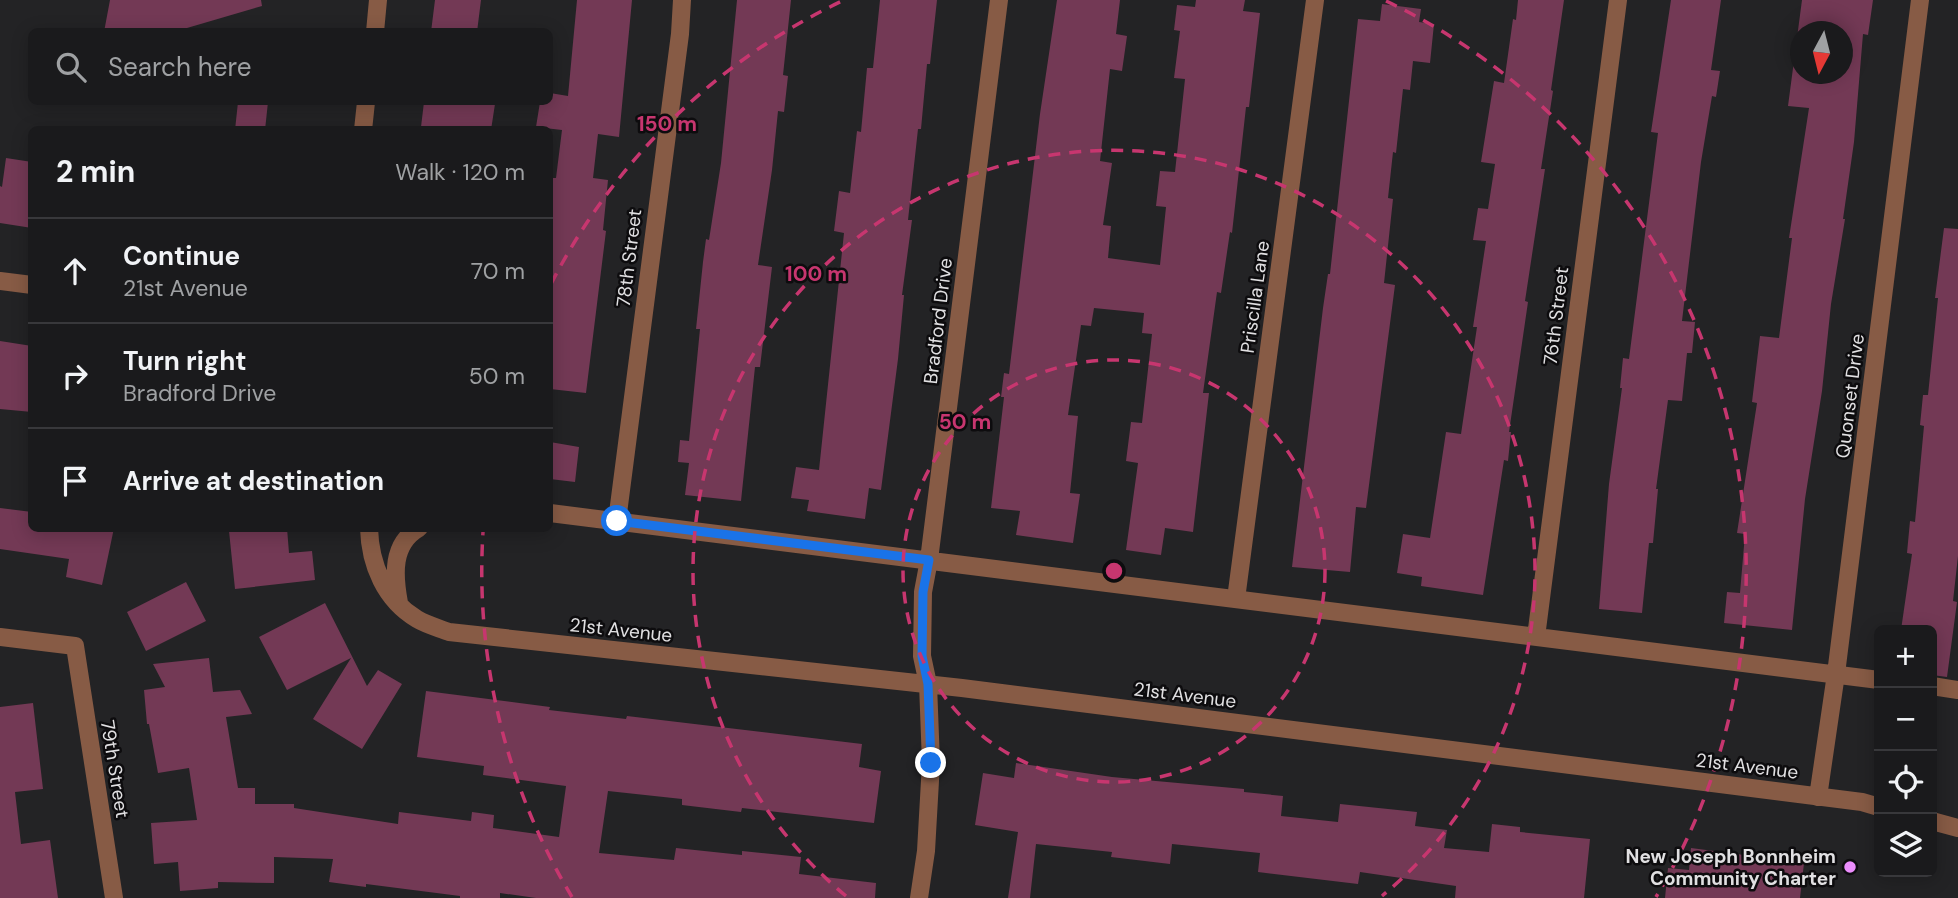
<!DOCTYPE html>
<meta charset="utf-8">
<style>
:root{--surface:#1a1a1c;--page:#272729;--text:#f1f3f6;--muted:#9fa1a3;--line:#38383b}
body{margin:0;font-family:"DM Sans",sans-serif;background:var(--page);color:var(--text)}
.controls{position:absolute;right:21px;bottom:21px;display:grid;overflow:hidden;border-radius:10px;box-shadow:0 4px 18px #0003}
.controls button{width:63px;height:63px;display:grid;place-items:center;padding:0;border:0;border-bottom:2px solid var(--line);background:var(--surface);color:var(--text);font:35px sans-serif}
.compass{position:absolute;left:1790px;top:21px;width:63px;height:63px;border-radius:50%;background:var(--surface);box-shadow:0 4px 18px #0003;rotate:187deg}
.stop{position:absolute;width:21px;height:21px;margin:-16px;border:5px solid #1a73e8;border-radius:50%;background:#fff}
.stop.end{background:#1a73e8;border-color:#fff;box-shadow:0 2px 7px #0008}
.list{margin:0;padding:0;list-style:none}
h2{display:flex;justify-content:space-between;align-items:center;height:91px;margin:0;padding:0 28px;font-size:30px}
h2 small{font-size:23px;font-weight:400;color:var(--muted)}
.list li{display:grid;grid-template-columns:46px 1fr auto;gap:21px;align-items:center;box-sizing:border-box;height:105px;padding:0 28px;border-top:2px solid var(--line)}
.list b{display:block;font-size:26px;white-space:nowrap}
.list p{margin:0;font-size:23px;white-space:nowrap;color:var(--muted)}
.list em{font-size:23px;font-style:normal;color:var(--muted)}
.icon{flex:none;width:38px;height:38px;fill:none;stroke:currentColor;stroke-width:2;stroke-linecap:round;stroke-linejoin:round}
.map{position:relative;flex:none;width:1958px;height:898px;overflow:hidden}
.search{position:absolute;background:var(--surface);box-shadow:0 4px 18px #0003;left:28px;top:28px;width:525px;height:77px;display:flex;align-items:center;gap:18px;box-sizing:border-box;padding:0 24px;border-radius:10px;color:var(--muted);font-size:26px}
.panel{position:absolute;background:var(--surface);box-shadow:0 4px 18px #0003;left:28px;top:126px;width:525px;height:406px;border-radius:10px}
.map>svg:first-child{display:block}
.building{fill:#733955;fill-rule:evenodd}
.lines{fill:none;stroke-linecap:round;stroke-linejoin:round}
.minor{stroke:#875b45;stroke-width:18}
.route{stroke:#1a73e8;stroke-width:9}
.ring{fill:none;stroke:#c7366f;stroke-width:3.5;stroke-dasharray:12 9}
.poi-dot{fill:#eb8dfc;stroke:#0d0c0e;stroke-width:2.5}
.labels{text-anchor:middle;dominant-baseline:central;stroke-width:5;stroke-linejoin:round;paint-order:stroke}
.street-label{font-size:19px;fill:#e1e0e2;stroke:#0d0c0e}
.poi-label{font-size:19px;font-weight:bold;fill:#e1e0e2;stroke:#0d0c0e;text-anchor:end}
.centre{fill:#c7366f;stroke:#0d0c0e;stroke-width:3.5}
.ring-label{font-size:21px;text-anchor:middle;font-weight:bold;fill:#c7366f;stroke:#0d0c0e;stroke-width:5;stroke-linejoin:round;paint-order:stroke}
</style>
<div class="map">
<svg width="1958" height="898" viewBox="0 0 1958 898">
<rect width="100%" height="100%" fill="#232325"/>
<path class="building" d="M110,0H261L262,6L187,28H141V32H104Z
M435,0H481L477,32H431Z
M577,0H632L619,137L598,134L593,178L608,180L603,230L606,231L586,393L550,389V178H556L562,130L536,127L540,102H550V93L568,96Z
M737,0H791L783,75L788,76L784,112L778,111L772,170L758,265L772,267L760,367H755L741,501L685,495L689,463L678,462L680,440L689,441L700,329H696L703,262L706,239L709,240L721,163Z
M880,0H937L930,64H927L921,129H918L908,220H912L902,295H904L898,359L881,490L869,488L865,519L807,511L809,500L791,498L796,467L819,470L844,233L834,231L839,191L850,193L857,131L861,132L867,68H873Z
M1057,0H1120L1116,34L1127,36L1122,71L1110,69L1100,161L1112,163L1103,225L1111,226L1108,258L1160,265L1166,207L1156,206L1160,171L1175,172L1185,79L1174,78L1180,31L1174,30L1177,5L1195,7L1196,0H1245L1243,11L1260,13L1249,107H1246L1232,233L1230,232L1221,293L1217,292L1203,393H1209L1193,532L1165,528L1161,555L1126,550L1138,463L1126,461L1131,422L1142,423L1152,334L1142,333L1144,313L1094,308L1091,326L1081,325L1068,415L1078,416L1070,493L1080,494L1073,543L1016,535L1020,511L991,508L1004,397H1001L1004,373L1009,374L1040,114Z
M1518,0H1564L1551,90L1553,91L1541,169H1545L1525,301L1528,302L1509,432H1511L1508,461L1504,460L1483,595L1421,586L1422,577L1397,573L1403,534L1430,538L1446,432L1461,434L1477,327H1473L1486,241L1473,240L1478,208L1488,209L1495,164L1481,162L1494,81L1504,83L1513,19L1516,20Z
M1671,0H1721L1711,70L1720,71L1716,97L1712,96L1701,162L1682,321L1695,322L1692,353H1687L1682,401L1668,400L1656,489H1658L1653,543H1649L1642,613L1599,609L1609,484L1622,388H1620L1623,358L1629,359L1658,133L1651,132Z
M1802,0H1873L1868,35L1863,34L1854,142L1843,219H1845L1831,304L1822,391L1805,499L1792,630L1724,623L1727,592L1740,593L1745,534L1737,533L1757,403L1752,402L1760,336L1779,338L1792,238H1789L1809,108L1788,106ZM1801,32H1843V74H1801Z
M1382,4L1421,9L1419,22L1434,24L1430,63L1413,61L1410,90L1403,89L1396,153L1393,152L1388,198L1393,199L1384,283L1395,285L1366,508L1356,507L1350,572L1292,567L1323,308L1328,274H1330L1358,19L1380,21Z
M238,102H268L265,130H235Z
M424,102L495,104L491,130L421,127Z
M6,158L32,162V228L0,223V186L2,187Z
M1944,228L1958,229V556L1953,601L1957,602L1947,677L1932,675V630H1901L1912,554L1907,553L1910,521L1915,522L1924,426L1920,425L1923,395H1928L1938,298H1935Z
M0,341L32,346V412L0,409Z
M550,442L579,447L575,482L550,479Z
M0,508L32,512V528H114L102,585L66,577L69,559L0,549Z
M251,528H287L289,553L312,551L315,580L235,589L229,531Z
M186,582L206,621L146,651L127,612Z
M325,603L367,686L378,670L402,684L362,749L313,719L351,658L287,690L259,637Z
M209,658L213,692L240,690L252,714L226,717L238,788H255V804H294V808L398,824L399,812L471,821L472,812L494,815L493,828L559,837L566,786L483,775L484,766L417,757L426,691L550,707L549,710L626,719L627,716L862,744L859,767L881,771L874,823L742,808L741,812L682,805V799L608,791L599,853L674,860L676,848L742,855V851L801,857L799,874L876,883L875,898H536L500,893V898H460V896L366,884V887L329,882L333,859L274,857V883L218,882V888L180,891L178,862L154,864L151,823L197,820L189,768L158,773L149,724H147L144,690L165,687L153,664Z
M33,703L43,789L15,792L21,844L50,840L58,898H0V707Z
M1016,763L1112,777L1244,789V792L1283,796L1281,816L1338,822L1340,804L1417,812L1415,826L1447,830L1444,848L1489,852L1492,824L1520,827V832L1590,839L1584,898H1455L1456,886L1360,872L1358,884L1258,872L1260,853L1172,844L1170,864L1111,857L1112,852L1036,844L1030,898H1008L1018,832L975,825L983,773L1014,778Z
M1691,848L1804,863L1800,898H1665L1668,868L1689,870Z"/>
<g class="lines">
<path class="minor" d="M375,32L378,0
M363,130L366,102
M0,281L32,285
M550,513L1879,680
M617,521L680,34L682,0
M369,528C370,565 385,600 417,619C427,625 439,628 449,632L962,688L1862,802L1879,807
M1236,599L1315,0
M399,603C394,576 391,544 419,528
M0,637L75,646L114,898
M1536,637L1618,0
M1932,686L1958,690
M1818,797L1836,674L1920,0
M1932,821L1958,828
M919,898L926,851L931,763L928,684L922,656L923,592L929,560L999,0"/>
</g>
<g class="lines">
<path class="route" d="M617,521L929,560L923,592L922,656L928,684L931,763"/>
</g>
<g class="ring">
<circle cx="1114" cy="571" r="211"/>
<path d="M846 896A421 421 0 1 1 1382 896"/>
<path d="M572 897A632 632 0 0 1 483 532M551 284A632 632 0 0 1 842 1M1386 1A632 632 0 0 1 1656 897"/>
</g>
<circle class="poi-dot" cx="1850" cy="867" r="7"/>
<g class="labels">
<g class="street-label">
<text transform="translate(629 258) rotate(-83)">78th Street</text>
<text transform="translate(1255 297) rotate(-82)">Priscilla Lane</text>
<text transform="translate(1556 316) rotate(-83)">76th Street</text>
<text transform="translate(938 321) rotate(-83)">Bradford Drive</text>
<text transform="translate(1850 396) rotate(-83)">Quonset Drive</text>
<text transform="translate(621 630) rotate(6)">21st Avenue</text>
<text transform="translate(1185 695) rotate(7)">21st Avenue</text>
<text transform="translate(1747 766) rotate(7)">21st Avenue</text>
<text transform="translate(115 769) rotate(81)">79th Street</text>
</g>
<g class="poi-label">
<text x="1836" y="856">New Joseph Bonnheim<tspan x="1836" dy="22">Community Charter</tspan></text>
</g>
</g>
<circle cx="1114" cy="571" r="10" class="centre"/>
<g class="ring-label">
<text x="667" y="131">150 m</text>
<text x="816" y="281">100 m</text>
<text x="965" y="429">50 m</text>
</g>
</svg>
<div class="controls">
<button>+</button>
<button>−</button>
<button><svg class="icon" aria-label="locate" viewBox="0 0 24 24"><circle cx="12" cy="12" r="6"/><path d="M12 2v4M12 18v4M2 12h4M18 12h4"/></svg></button>
<button><svg class="icon" aria-label="layers" viewBox="0 0 24 24"><path d="M12 4l9 5-9 5-9-5zM3 14l9 5 9-5"/></svg></button>
</div>
<svg class="compass" viewBox="-18 -18 36 36"><path d="M0-13l5 13h-10z" fill="#e53935"/><path d="M0 13l5-13h-10z" fill="#9fa1a3"/></svg>
<div class="stop" style="left:617px;top:521px"></div>
<div class="stop end" style="left:931px;top:763px"></div>
<div class="search"><svg class="icon" aria-label="search" viewBox="0 0 24 24"><circle cx="10" cy="10" r="6"/><path d="M15 15l6 6"/></svg>Search here</div>
<section class="panel">
<h2>2 min<small>Walk · 120 m</small></h2>
<ul class="list">
<li><svg class="icon" aria-label="ahead" viewBox="0 0 24 24"><path d="M12 20V5M6 11l6-6 6 6"/></svg><div><b>Continue</b><p>21st Avenue</p></div><em>70 m</em></li>
<li><svg class="icon" aria-label="right" viewBox="0 0 24 24"><path d="M7 20v-9h11M14 6l5 5-5 5"/></svg><div><b>Turn right</b><p>Bradford Drive</p></div><em>50 m</em></li>
<li><svg class="icon" aria-label="arrive" viewBox="0 0 24 24"><path d="M6 21V4h12l-3 4 3 4H6"/></svg><div><b>Arrive at destination</b></div></li>
</ul>
</section>
</div>
